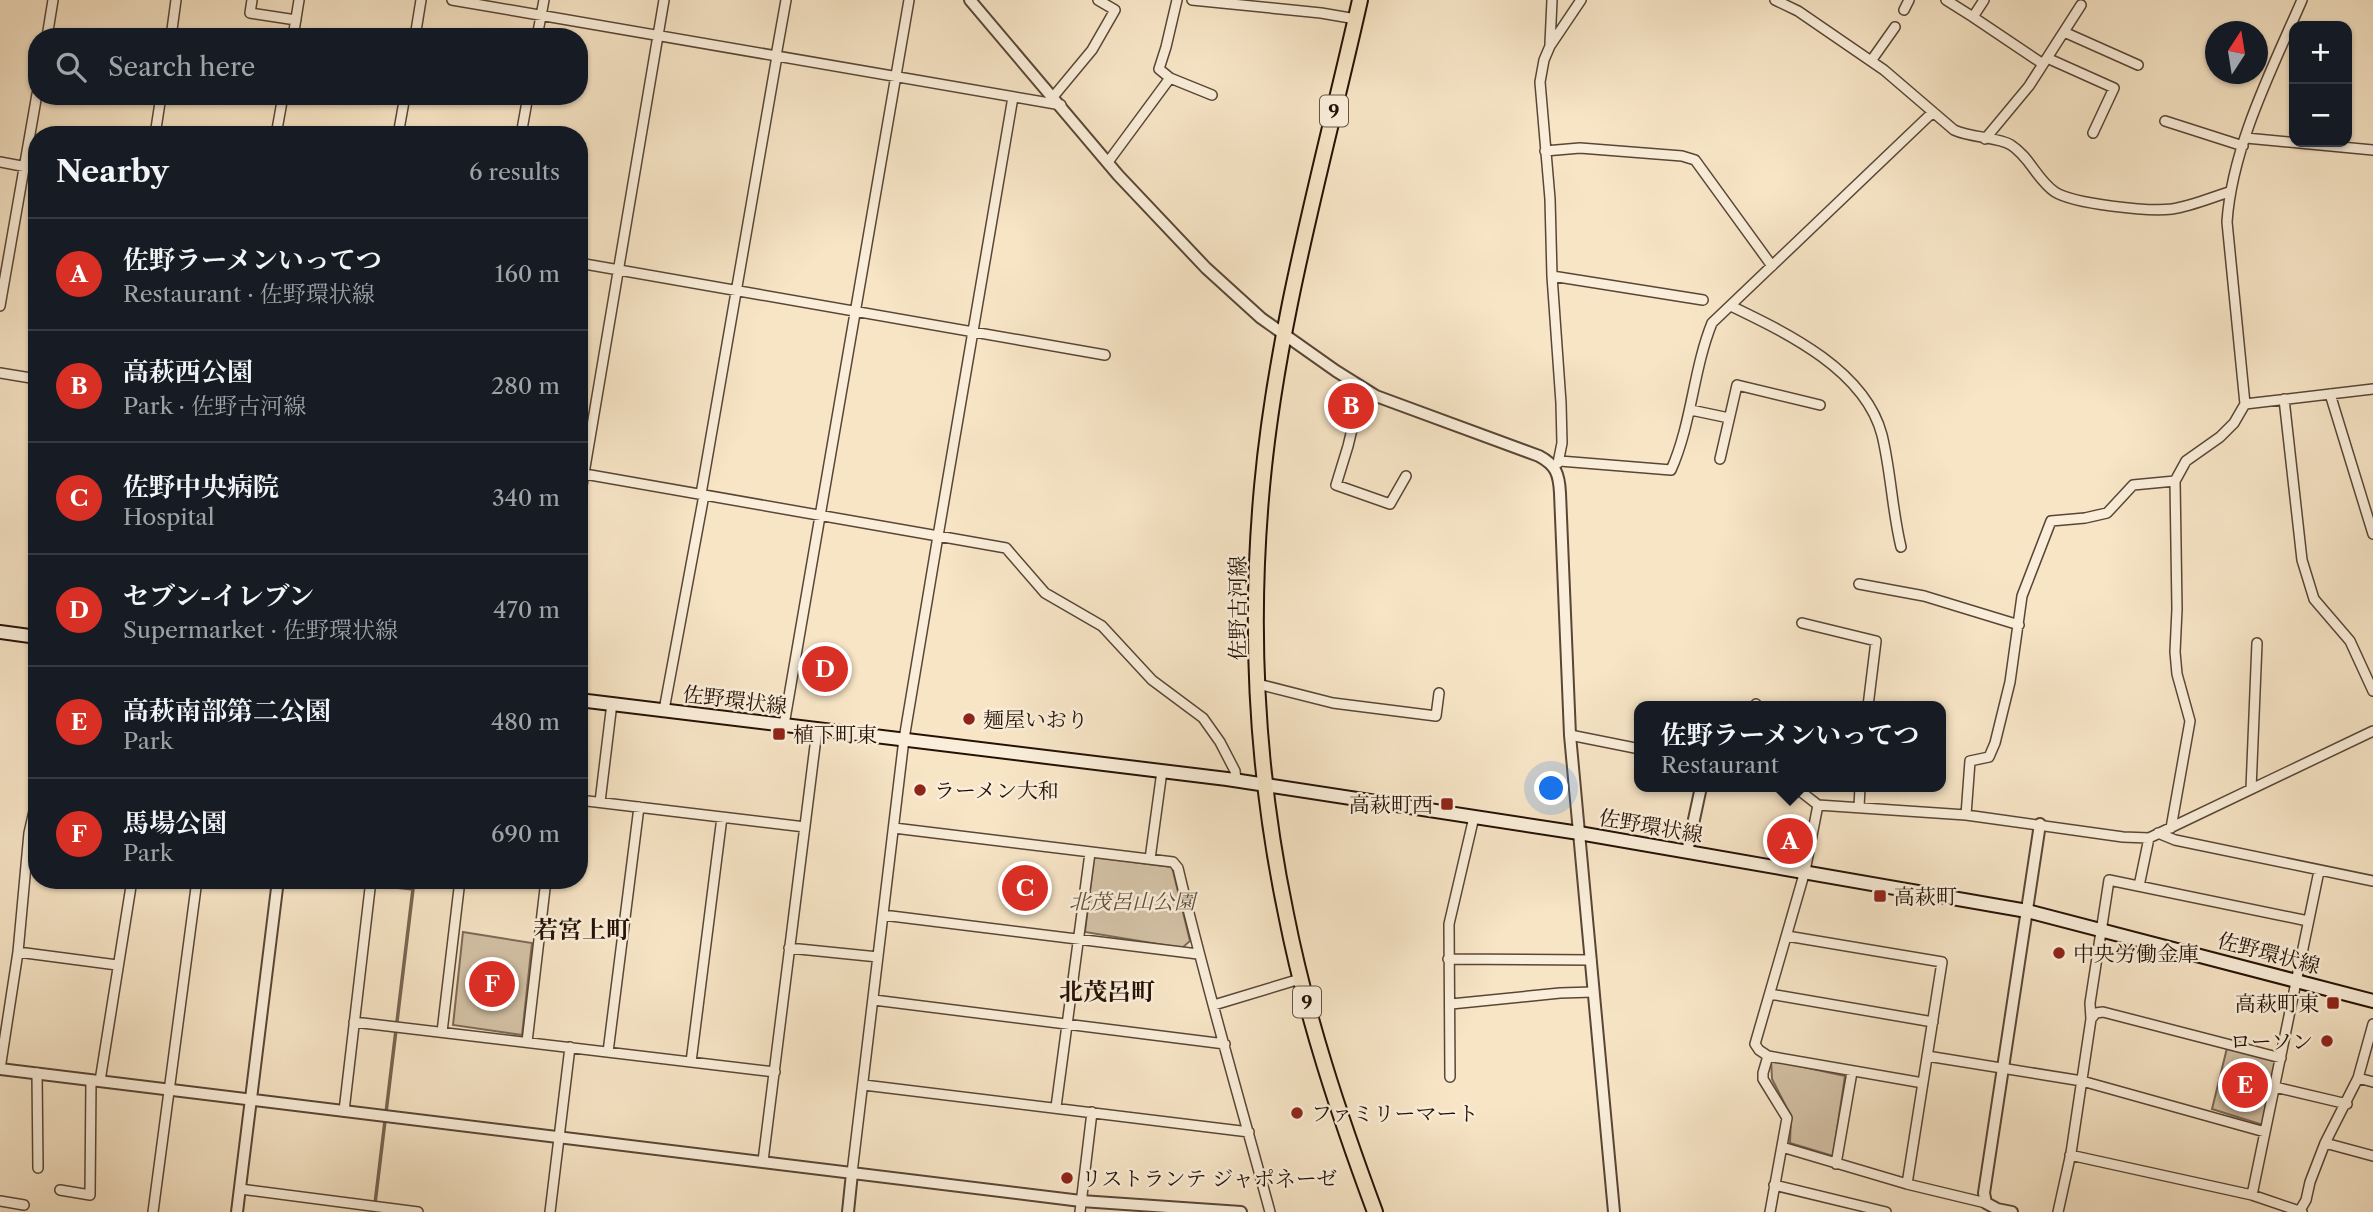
<!DOCTYPE html>
<meta charset="utf-8">
<style>
:root{--surface:#171b24;--page:#242831;--text:#f1f3f6;--muted:#9ea1a6;--line:#363941;--accent:#d93025}
body{margin:0;font-family:"Libre Caslon Text","Noto Serif JP",serif;background:var(--page);color:var(--text)}
.controls{position:absolute;right:21px;top:21px;display:grid;overflow:hidden;border-radius:14px;box-shadow:0 2px 5px #0004}
.controls button{width:63px;height:63px;display:grid;place-items:center;padding:0;border:0;border-bottom:2px solid var(--line);background:var(--surface);color:var(--text);font:35px sans-serif}
.compass{position:absolute;left:2205px;top:21px;width:63px;height:63px;border-radius:50%;background:var(--surface);box-shadow:0 2px 5px #0004;rotate:12deg}
.you{position:absolute;left:1552px;top:789px;width:24px;height:24px;margin:-18px;border:5px solid #fff;border-radius:50%;background:#1a73e8;box-shadow:0 0 0 10px #1a73e833}
.badge{display:grid;place-items:center;width:46px;height:46px;border-radius:50%;background:var(--accent);color:#fff;font-size:23px;font-weight:700}
.pin{position:absolute;translate:-50% -50%;border:4px solid #fff;box-shadow:0 2px 7px #0006}
.popup{position:absolute;left:1634px;top:701px;width:312px;height:91px;box-sizing:border-box;display:grid;place-content:center;border-radius:14px;background:var(--surface);filter:drop-shadow(0 2px 5px #0005);font-size:23px;white-space:nowrap;color:var(--muted)}
.popup b{font-size:26px;color:var(--text)}
.popup::after{content:'';position:absolute;left:50%;top:100%;margin-left:-14px;border:14px solid transparent;border-top-color:var(--surface)}
.list{margin:0;padding:0;list-style:none}
h2{display:flex;justify-content:space-between;align-items:center;height:91px;margin:0;padding:0 28px;font-size:30px}
h2 small{font-size:23px;font-weight:400;color:var(--muted)}
.list li{display:grid;grid-template-columns:46px 1fr auto;gap:21px;align-items:center;box-sizing:border-box;height:112px;padding:0 28px;border-top:2px solid var(--line)}
.list b{display:block;font-size:26px;white-space:nowrap}
.list p{margin:0;font-size:23px;white-space:nowrap;color:var(--muted)}
.list em{font-size:23px;font-style:normal;color:var(--muted)}
.icon{flex:none;width:38px;height:38px;fill:none;stroke:currentColor;stroke-width:2;stroke-linecap:round;stroke-linejoin:round}
.map{position:relative;flex:none;width:2373px;height:1212px;overflow:hidden}
.search{position:absolute;background:var(--surface);box-shadow:0 2px 5px #0004;left:28px;top:28px;width:560px;height:77px;display:flex;align-items:center;gap:18px;box-sizing:border-box;padding:0 24px;border-radius:28px;color:var(--muted);font-size:26px}
.panel{position:absolute;background:var(--surface);box-shadow:0 2px 5px #0004;left:28px;top:126px;width:560px;height:763px;border-radius:28px}
.map>svg:first-child{display:block}
.green{fill:#d3c1a5;stroke:#7c6956;stroke-width:2}
.lines{fill:none;stroke-linecap:round;stroke-linejoin:round}
.stream{stroke:#776552;stroke-width:3.5}
.minor-casing{stroke:#594636;stroke-width:12}
.tertiary-casing{stroke:#594636;stroke-width:14}
.secondary-casing{stroke:#241106;stroke-width:16}
.primary-casing{stroke:#241106;stroke-width:18}
.minor{stroke:#faeeda;stroke-width:9}
.tertiary{stroke:#faeeda;stroke-width:10}
.secondary{stroke:#faeeda;stroke-width:12}
.primary{stroke:#f7e5c6;stroke-width:14}
.poi-dot{fill:#8f2418;stroke:#faeeda;stroke-width:2.5}
.labels{text-anchor:middle;dominant-baseline:central;stroke-width:5;stroke-linejoin:round;paint-order:stroke}
.shield{fill:#faeeda;stroke:#645346;stroke-width:2}
.shield-label{font-size:19px;font-weight:bold;fill:#241106}
.street-label{font-size:21px;fill:#241106;stroke:#faeeda}
.poi-label{font-size:21px;fill:#241106;stroke:#faeeda;text-anchor:start}
.park-label{font-size:21px;font-style:italic;fill:#614f3e;stroke:#faeeda}
.quarter-label{font-size:24px;font-weight:bold;fill:#241106;stroke:#faeeda}
</style>
<div class="map">
<svg width="2373" height="1212" viewBox="0 0 2373 1212">
<rect width="100%" height="100%" fill="#f7e5c6"/>
<filter id="stains"><feTurbulence type="fractalNoise" baseFrequency=".00286" numOctaves="4"/><feColorMatrix values="0 0 0 0 .2 0 0 0 0 .09 0 0 0 0 .02 0 0 0 .5 -.17"/></filter>
<radialGradient id="worn" r=".72"><stop offset=".6" stop-color="#630" stop-opacity="0"/><stop offset="1" stop-color="#630" stop-opacity=".3"/></radialGradient>
<path class="green" d="M1094,857L1172,867L1190,941L1182,948L1085,932Z
M463,932L532,943L522,1035L453,1025Z
M2227,1048L2277,1061L2263,1125L2212,1109Z
M1771,1060L1845,1076L1833,1156L1790,1143L1791,1116L1772,1079Z"/>
<g class="lines">
<path class="stream" d="M335,880L413,889L374,1212"/>
<defs>
<path id="minor" d="M252,0L250,13L296,20
M452,0L1061,105
M1177,0L1166,47L1159,69L1170,78L1212,95
M1192,0L1321,13L1356,19
M1775,0L1798,11L1884,70L1954,130C1971,138 1999,137 2011,145C2030,157 2037,180 2055,192C2074,204 2149,212 2172,209C2191,206 2210,198 2229,192
M1946,0L1973,17L1984,0
M1904,10L1909,0
M1973,17L2043,64
M2064,32L2138,65
M47,37L53,0
M171,37L176,0
M293,37L299,0
M415,37L421,0
M537,37L544,0
M1550,44L1552,0
M776,56L786,0
M2047,58L2114,88L2093,133
M1871,61L1895,27
M1013,97L938,536L1006,548L1045,593L1102,626L1152,680L1203,718L1220,742L1235,771L1236,780
M1053,97L1092,50L1115,10L1098,0
M2165,121L2243,146
M155,135L161,96
M276,135L283,96
M398,135L405,96
M521,135L528,96
M2246,138L2373,150
M1985,139L2029,86L2081,5
M1545,151L1580,148L1682,156L1695,160L1772,266
M0,162L37,169
M1108,162L1170,78
M579,263L1105,355
M1552,276L1703,300
M0,306L37,94
M1731,306C1787,333 1865,370 1882,435C1891,472 1892,510 1901,547
M0,373L37,379
M1362,388L1348,446L1336,485L1390,504L1406,476
M2330,394L2373,534
M2284,399L2302,560L2314,599L2350,641L2373,691
M2245,404L2373,389
M1691,410L1729,418
M1720,459L1737,385L1820,405
M1560,461L1671,470C1692,423 1693,370 1712,323L1933,112
M1558,463L1562,443L1561,403L1552,276L1550,199L1540,82L1544,60L1550,46L1581,0
M579,473L938,536L904,739L852,1173
M701,494L777,56
M579,503L664,0
M1859,584L1924,596L2019,625
M1802,623L1876,641L1868,706
M1258,684L1333,703L1436,716L1439,693
M1755,706L1756,704
M664,710L704,495
M784,725L909,0
M1570,735L1640,749
M1795,787L1818,805L1966,815L2123,837L2149,838L2373,731
M2251,789L2257,643
M579,800L805,827
M600,802L612,703
M1818,805L1805,871L1755,1044L1759,1050L1768,1056L1923,1083
M1859,807L1860,787
M1966,815L1970,761L1989,757L1995,743L2010,682L2022,596L2051,521L2085,518L2107,513L2133,485L2175,481
M894,828L1173,862L1178,868C1205,983 1239,1097 1270,1212
M2171,828L2190,721L2177,674L2175,652L2177,609L2175,481L2186,461L2220,437L2234,423L2245,404L2227,222C2232,147 2272,69 2302,0
M2158,833L2175,840L2373,881
M1150,859L1162,771
M2139,886L2149,838
M883,915L1198,954
M1787,936L1942,962L1907,1184
M789,948L878,957
M18,952L117,965
M1448,959L1591,960
M1770,994L1933,1022
M874,1000L1225,1044
M1451,1004L1560,993L1593,992
M1214,1005L1300,979
M2091,1019L2096,1013L2103,1012L2281,1058
M354,1022L775,1072
M442,1032L460,880
M527,1042L546,880
M608,1052L639,807
M1768,1056L1763,1073V1079L1787,1118L1770,1212
M1927,1056L2082,1081L2265,1132
M691,1062L722,817
M0,1069L18,952L29,833L37,798
M37,1073L38,1168
M1450,1077L1449,924L1474,817
M2358,1078L2373,1082
M100,1081L132,880
M864,1085L1249,1132
M2275,1087L2347,1104
M1056,1107L1090,853
M344,1111L371,880
M2325,1143L2373,1156
M1782,1147L1907,1184L1986,1203
M2070,1155L2252,1195L2302,1212
M763,1161L817,730
M1836,1164L1852,1072
M1774,1185L1886,1212
M240,1189L418,1212
M60,1190L90,1195L91,1080
M2252,1195L2319,871
M0,1201L24,1205
M153,1212L197,880
M550,1212L570,1047
M1080,1212L1092,1112
M2058,1212L2071,1153L2091,1019L2090,1003L2109,880L2308,921
M2299,1212L2306,1200L2310,1182L2325,1143L2358,1078L2373,1024"/>
<path id="tertiary" d="M970,0L1118,175L1206,268L1261,318L1336,371L1376,396L1539,456C1556,465 1559,474 1560,493L1570,735L1614,1212
M1687,852L1701,787
M0,1069L1081,1201L1241,1212
M237,1212L278,880
M848,1212L852,1173
M2012,1212L1997,1209L1986,1203L1984,1193L2040,824"/>
<path id="secondary" d="M0,632L37,637
M579,700L1227,779L1579,833L2027,911L2373,1001"/>
<path id="primary" d="M1360,0C1324,161 1277,322 1262,487C1249,629 1257,775 1286,914C1306,1016 1339,1115 1375,1212"/>
</defs>
<use href="#minor" class="minor-casing"/>
<use href="#tertiary" class="tertiary-casing"/>
<use href="#secondary" class="secondary-casing"/>
<use href="#primary" class="primary-casing"/>
<use href="#minor" class="minor"/>
<use href="#tertiary" class="tertiary"/>
<use href="#secondary" class="secondary"/>
<use href="#primary" class="primary"/>
</g>
<g class="poi-dot">
<circle cx="969" cy="719" r="7"/>
<rect x="772" y="727" width="14" height="14" rx="3.5"/>
<circle cx="920" cy="790" r="7"/>
<rect x="1440" y="797" width="14" height="14" rx="3.5"/>
<rect x="1873" y="889" width="14" height="14" rx="3.5"/>
<circle cx="2059" cy="953" r="7"/>
<rect x="2326" y="996" width="14" height="14" rx="3.5"/>
<circle cx="2327" cy="1041" r="7"/>
<circle cx="1297" cy="1113" r="7"/>
<circle cx="1067" cy="1178" r="7"/>
</g>
<g class="labels">
<g class="shield">
<rect x="1320" y="95.5" width="28" height="31" rx="5"/>
<rect x="1293" y="986.5" width="28" height="31" rx="5"/>
</g>
<g class="shield-label">
<text x="1334" y="111">9</text>
<text x="1307" y="1002">9</text>
</g>
<g class="street-label">
<text transform="translate(1237 608) rotate(-90)">佐野古河線</text>
<text transform="translate(735 700) rotate(7)">佐野環状線</text>
<text transform="translate(1651 826) rotate(10)">佐野環状線</text>
<text transform="translate(2269 953) rotate(15)">佐野環状線</text>
</g>
<g class="poi-label">
<text x="983" y="719">麺屋いおり</text>
<text x="793" y="734">植下町東</text>
<text x="934" y="790">ラーメン大和</text>
<text x="1433" y="804" text-anchor="end">高萩町西</text>
<text x="1894" y="896">高萩町</text>
<text x="2073" y="953">中央労働金庫</text>
<text x="2319" y="1003" text-anchor="end">高萩町東</text>
<text x="2313" y="1041" text-anchor="end">ローソン</text>
<text x="1311" y="1113">ファミリーマート</text>
<text x="1081" y="1178">リストランテ ジャポネーゼ</text>
</g>
<g class="park-label">
<text x="1132" y="901">北茂呂山公園</text>
</g>
<g class="quarter-label">
<text x="582" y="929">若宮上町</text>
<text x="1107" y="991">北茂呂町</text>
</g>
</g>
<rect width="100%" height="100%" filter="url(#stains)"/>
<rect width="100%" height="100%" fill="url(#worn)"/>
</svg>
<div class="controls">
<button>+</button>
<button>−</button>
</div>
<svg class="compass" viewBox="-18 -18 36 36"><path d="M0-13l5 13h-10z" fill="#e53935"/><path d="M0 13l5-13h-10z" fill="#9ea1a6"/></svg>
<div class="you"></div>
<div class="pin badge" style="left:1790px;top:841px">A</div>
<div class="popup"><b>佐野ラーメンいってつ</b>Restaurant</div>
<div class="pin badge" style="left:1351px;top:406px">B</div>
<div class="pin badge" style="left:1025px;top:888px">C</div>
<div class="pin badge" style="left:825px;top:669px">D</div>
<div class="pin badge" style="left:2245px;top:1085px">E</div>
<div class="pin badge" style="left:492px;top:984px">F</div>
<div class="search"><svg class="icon" aria-label="search" viewBox="0 0 24 24"><circle cx="10" cy="10" r="6"/><path d="M15 15l6 6"/></svg>Search here</div>
<section class="panel">
<h2>Nearby<small>6 results</small></h2>
<ul class="list">
<li><span class="badge">A</span><div><b>佐野ラーメンいってつ</b><p>Restaurant · 佐野環状線</p></div><em>160 m</em></li>
<li><span class="badge">B</span><div><b>高萩西公園</b><p>Park · 佐野古河線</p></div><em>280 m</em></li>
<li><span class="badge">C</span><div><b>佐野中央病院</b><p>Hospital</p></div><em>340 m</em></li>
<li><span class="badge">D</span><div><b>セブン-イレブン</b><p>Supermarket · 佐野環状線</p></div><em>470 m</em></li>
<li><span class="badge">E</span><div><b>高萩南部第二公園</b><p>Park</p></div><em>480 m</em></li>
<li><span class="badge">F</span><div><b>馬場公園</b><p>Park</p></div><em>690 m</em></li>
</ul>
</section>
</div>
